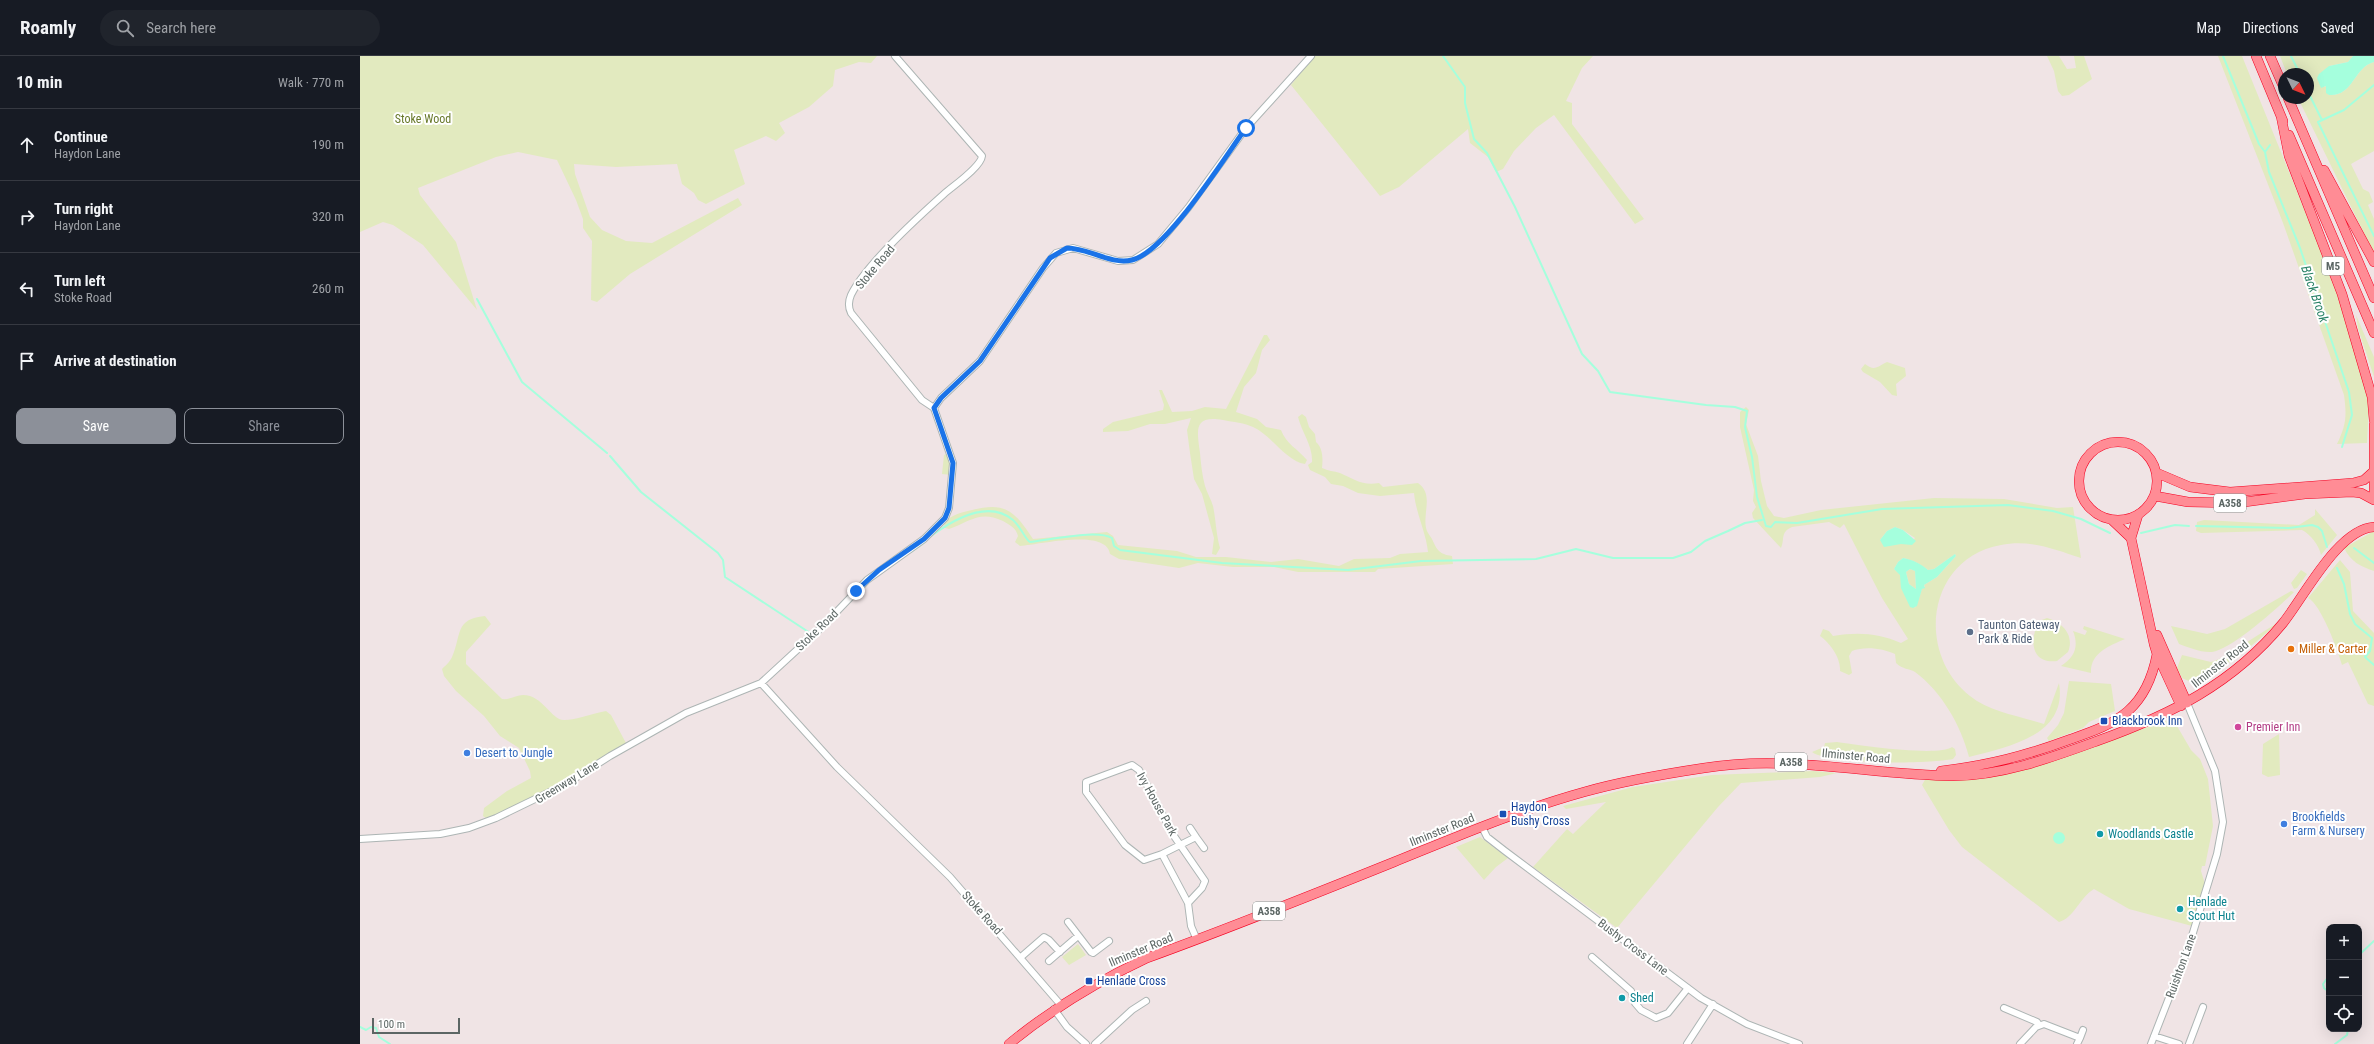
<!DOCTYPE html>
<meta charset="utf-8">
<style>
:root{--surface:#171b24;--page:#20242c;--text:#f1f3f6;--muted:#9ea1a6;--line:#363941;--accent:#8c9099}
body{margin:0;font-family:"Roboto Condensed",sans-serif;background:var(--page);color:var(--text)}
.controls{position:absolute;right:12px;bottom:12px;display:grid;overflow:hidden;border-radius:8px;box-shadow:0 4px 16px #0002}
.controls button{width:36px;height:36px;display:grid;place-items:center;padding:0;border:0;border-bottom:1px solid var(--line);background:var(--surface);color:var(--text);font:20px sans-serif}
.compass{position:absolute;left:1918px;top:12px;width:36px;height:36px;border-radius:50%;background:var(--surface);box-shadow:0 4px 16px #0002;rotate:133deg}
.scale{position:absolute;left:12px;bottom:10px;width:88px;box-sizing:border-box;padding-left:4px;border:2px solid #5c6664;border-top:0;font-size:11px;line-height:14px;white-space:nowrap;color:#5c6664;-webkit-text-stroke:3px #fff;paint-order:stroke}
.stop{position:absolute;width:12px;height:12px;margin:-9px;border:3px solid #1a73e8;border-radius:50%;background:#fff}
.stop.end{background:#1a73e8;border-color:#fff;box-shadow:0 1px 4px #0008}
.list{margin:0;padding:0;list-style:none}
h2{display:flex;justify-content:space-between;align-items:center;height:52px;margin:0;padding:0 16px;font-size:17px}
h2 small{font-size:13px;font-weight:400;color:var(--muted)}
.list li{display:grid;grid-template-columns:26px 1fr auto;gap:12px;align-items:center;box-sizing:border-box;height:72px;padding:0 16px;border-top:1px solid var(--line)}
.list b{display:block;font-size:15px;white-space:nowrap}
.list p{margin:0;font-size:13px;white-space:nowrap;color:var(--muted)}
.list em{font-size:13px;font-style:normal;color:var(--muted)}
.actions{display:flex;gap:8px;padding:12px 16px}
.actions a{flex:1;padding:9px 0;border:1px solid var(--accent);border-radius:8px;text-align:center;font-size:14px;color:var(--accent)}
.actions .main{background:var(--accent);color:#fff}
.icon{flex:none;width:22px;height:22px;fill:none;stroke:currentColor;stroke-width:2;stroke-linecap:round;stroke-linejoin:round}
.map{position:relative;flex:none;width:2014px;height:988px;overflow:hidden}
header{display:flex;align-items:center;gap:24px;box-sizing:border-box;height:56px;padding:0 20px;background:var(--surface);border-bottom:1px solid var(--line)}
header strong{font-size:19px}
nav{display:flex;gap:22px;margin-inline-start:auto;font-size:14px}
.search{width:280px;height:36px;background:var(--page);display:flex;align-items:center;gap:10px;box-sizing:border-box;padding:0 14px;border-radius:22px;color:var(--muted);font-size:15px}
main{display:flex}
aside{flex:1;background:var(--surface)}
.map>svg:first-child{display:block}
.green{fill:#e2eabf;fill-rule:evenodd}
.water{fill:#a5ffdd;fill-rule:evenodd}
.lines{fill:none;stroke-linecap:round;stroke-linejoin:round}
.stream{stroke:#a5ffdd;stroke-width:2}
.minor-casing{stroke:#adb5b4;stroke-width:8}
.highway-casing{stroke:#f40021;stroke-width:10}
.minor{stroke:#fff;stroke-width:6}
.highway{stroke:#ff8c95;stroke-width:9}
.route{stroke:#1a73e8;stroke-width:5}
.service-dot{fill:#5c6f8a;stroke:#fff;stroke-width:1.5}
.food-dot{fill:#e8710a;stroke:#fff;stroke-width:1.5}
.transit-dot{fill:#1a4fb4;stroke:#fff;stroke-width:1.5}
.hotel-dot{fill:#d1479c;stroke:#fff;stroke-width:1.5}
.shop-dot{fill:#3f7fe0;stroke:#fff;stroke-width:1.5}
.culture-dot{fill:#0f9aa8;stroke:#fff;stroke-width:1.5}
.labels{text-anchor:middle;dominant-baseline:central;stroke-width:4;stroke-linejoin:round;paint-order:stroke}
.shield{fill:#fff;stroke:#8d9492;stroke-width:1}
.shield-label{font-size:11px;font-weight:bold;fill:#5c6664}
.park-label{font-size:12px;fill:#677829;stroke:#fff}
.street-label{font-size:12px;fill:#5c6664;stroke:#fff}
.service-label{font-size:12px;fill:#4e5e75;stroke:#fff;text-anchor:start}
.food-label{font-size:12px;fill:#c56008;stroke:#fff;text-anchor:start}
.transit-label{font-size:12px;fill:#164399;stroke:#fff;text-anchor:start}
.hotel-label{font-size:12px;fill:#b23c85;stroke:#fff;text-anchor:start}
.shop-label{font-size:12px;fill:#366cbe;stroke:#fff;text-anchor:start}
.culture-label{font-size:12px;fill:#0d838f;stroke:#fff;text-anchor:start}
.water-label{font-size:13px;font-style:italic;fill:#2b8367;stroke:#fff}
</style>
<header>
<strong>Roamly</strong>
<div class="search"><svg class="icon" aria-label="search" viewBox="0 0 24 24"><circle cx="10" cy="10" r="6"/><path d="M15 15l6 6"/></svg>Search here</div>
<nav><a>Map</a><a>Directions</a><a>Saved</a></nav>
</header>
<main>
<aside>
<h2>10 min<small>Walk · 770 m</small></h2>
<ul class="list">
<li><svg class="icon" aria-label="ahead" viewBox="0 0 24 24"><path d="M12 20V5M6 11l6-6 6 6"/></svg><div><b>Continue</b><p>Haydon Lane</p></div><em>190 m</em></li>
<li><svg class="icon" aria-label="right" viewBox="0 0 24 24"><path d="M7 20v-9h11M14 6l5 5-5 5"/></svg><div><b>Turn right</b><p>Haydon Lane</p></div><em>320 m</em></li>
<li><svg class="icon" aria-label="left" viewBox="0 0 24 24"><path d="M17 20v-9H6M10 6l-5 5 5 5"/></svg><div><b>Turn left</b><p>Stoke Road</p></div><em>260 m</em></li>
<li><svg class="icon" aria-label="arrive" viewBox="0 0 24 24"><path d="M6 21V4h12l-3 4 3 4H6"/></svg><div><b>Arrive at destination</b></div></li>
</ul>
<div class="actions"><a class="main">Save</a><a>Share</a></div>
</aside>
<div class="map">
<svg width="2014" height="988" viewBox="0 0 2014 988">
<rect width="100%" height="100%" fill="#f0e4e5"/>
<path class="green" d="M0,0H517L511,7L499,6L475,14L473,30L449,51L419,67L425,77L416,85L406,80L374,94L385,128L346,148L338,144L334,137L322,128L317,108L256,111L214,108L215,118L230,161L242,174L266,185L292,187L378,142L382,149L270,218L237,246L231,244L232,185L223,172V163L216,144L197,104L158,96L136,101L58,132L60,139L96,186L117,254L63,189L33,169L23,166L0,176Z
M954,0H1233L1222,12L1206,45L1212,47V68L1284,163L1275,168L1194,59L1176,72L1154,95L1143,113L1136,116L1128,101L1110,87L1108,73L1039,131L1020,140L931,29Z
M1687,0H1699L1707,13L1716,12L1714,0H1724L1732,23L1709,39L1702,40L1698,35L1694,15Z
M1858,0H1882L1974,227L2005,327L2009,348L2007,387L1977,388C1986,369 1987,361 1984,339L1923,167Z
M1920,0H1993L1988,6L1969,10L1964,31L1966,30L1969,39C1993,41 1994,11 2014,6V95L1991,108L2003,133L2009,136L2013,146L2008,149L2014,163V198L1938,42H1948V18H1927Z
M1996,259L2014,301V321L1998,272Z
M904,279H907L910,284L902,294L896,317L884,331L876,356L897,363L906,371L921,374C926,388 938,393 947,404L945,408C927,406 911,379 893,371C885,367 873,366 863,364C833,359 837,374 840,397C841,408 842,419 845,430C847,437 851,443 853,450C856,464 856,478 860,492L856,499L852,498L854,482L842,438L834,423L830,397L827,374L831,362L805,368H790L768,375L743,376V373L753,366L803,354L804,349L799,334H802L812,356L832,355L845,351L866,353Z
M1527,306L1545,312L1546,320L1536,328L1537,340L1532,339L1520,326L1503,316L1501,313L1505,308C1515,316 1518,310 1527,306Z
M1386,351L1389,354L1386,368L1398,400L1401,425L1407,450L1414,460L1424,462L1461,454L1574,442L1644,443L1697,452L1713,451L1721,502C1694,493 1669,483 1641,489C1567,502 1555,597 1610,640C1629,656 1660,660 1684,668L1699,627C1708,680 1647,691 1609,701C1601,669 1581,635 1555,616C1549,612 1543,614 1536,607L1535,598C1523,592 1504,590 1492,595L1489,600L1492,617L1489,619L1480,615C1481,602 1470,587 1460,580L1463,573L1469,575L1473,580C1498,576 1518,577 1541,587L1548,583L1522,542L1484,468L1480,472L1469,466L1432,471C1420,476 1425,483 1421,492L1393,462L1392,457L1396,451L1393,445L1394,434L1380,371V356ZM1535,471L1543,474L1555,482L1550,488L1520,484L1527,475ZM1595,498L1596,500L1577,521L1564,529L1565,531L1562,533L1555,552L1540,518L1534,513L1538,506L1543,502C1553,504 1560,508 1568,514L1574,513Z
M942,358L946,361L949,371L955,378L956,386C963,392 963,403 962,412C968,415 974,415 980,417C994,423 1002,430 1019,427L1023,431L1058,427C1075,439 1061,459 1067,475C1068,477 1070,480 1072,483C1077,494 1079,498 1092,500L1093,508L1018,513L1015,516H938L914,511H873L838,507L819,512L759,503L750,498C746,472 679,489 660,490L655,486L658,480C656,472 650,469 643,465C619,454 610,466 589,473L585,472L584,467C593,458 600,457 612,454C645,446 654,454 673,483L747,476L753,480L758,489L817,495L836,501H866L911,506L938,503L979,510L994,503L1030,502L1040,498L1068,496C1066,476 1056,458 1054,437L1020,440L998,437L983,430L971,428L965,421L950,414L948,409L952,406C953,390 942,377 938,361Z
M586,398L590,407L591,419L582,418L584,399Z
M1955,453L1977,479L1961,499C1959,489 1950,478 1942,474L1841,477L1836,475L1837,466L1844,464L1939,469L1955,459Z
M2014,475V515C2000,510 1991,506 1984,492Z
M1980,504L1990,516L1993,555L2014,577V650L2008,648L1988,606L1982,609C1978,595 1961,548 1948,542Z
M1550,513L1555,515L1556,533L1549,528L1546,516Z
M1941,514L1947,518L1937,532L1934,533L1931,527Z
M1931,535L1934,536C1919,551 1871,594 1852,596C1841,597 1828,591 1819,588L1811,570L1847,578L1865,573Z
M125,560L131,568L106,596V608L142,643C150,644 156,639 163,639C183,639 191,664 204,664C216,664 234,657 246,655L251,659L267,689L179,738L127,763L123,760L124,752L147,735L171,722L170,715L159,692L140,680L124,660L96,635L84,620L82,613C85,610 90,606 92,601C102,579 94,563 125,560Z
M1687,562C1702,566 1715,579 1708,596L1697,605C1671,608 1669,584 1679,565Z
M1917,567C1900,584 1854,622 1831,626L1822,622L1817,612L1822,599L1851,606L1862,602Z
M1724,570L1765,583C1749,590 1730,597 1731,617L1701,610C1715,601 1719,590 1713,575L1725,579L1727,575L1723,573Z
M1709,625L1751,628L1755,655L1729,666L1723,672L1689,685L1687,682L1698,669L1704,657Z
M1806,665L1817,670L1831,694L1840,703L1848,723L1853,770L1845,810H1842L1841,815L1845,828L1839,843L1834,844L1833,847L1837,852L1832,870L1769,853L1734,833C1720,841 1714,862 1699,866L1602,791L1589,774L1562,729L1566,722L1596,725L1658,714Z
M1919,678L1920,719L1908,721L1902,718L1903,688Z
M1477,686C1497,689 1578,701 1592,691L1595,693L1596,699L1593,703C1568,708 1470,709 1452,696L1464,691L1465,687Z
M1453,715L1477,717L1460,721L1381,727L1358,751L1257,872L1173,811L1207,773L1213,778L1246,746L1206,753L1203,750L1273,731L1352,719Z
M1120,781L1148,802L1136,811L1124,824L1096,791Z
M718,888L726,899L709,909L702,901Z"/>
<path class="water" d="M1993,0H2014V6C1994,11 1993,41 1969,39L1966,37V30L1961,32L1957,22L1959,18L1969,10L1988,6Z
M1535,471L1543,474L1556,485L1552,489L1541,488L1524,491L1520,484L1527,475Z
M1595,498L1596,500L1577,521L1564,529L1565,532L1562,533L1557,550L1553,552L1550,551L1541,532L1540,519L1534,513L1538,506L1543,502C1553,504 1560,507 1568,514L1574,513ZM1550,513L1555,515L1556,533L1549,528L1546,516Z
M1693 782a6 6 0 1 1 12 0a6 6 0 1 1-12 0Z"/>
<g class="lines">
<path class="stream" d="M1083,0L1105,31V47L1114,83L1127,97L1155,151L1222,298L1238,315L1250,336L1346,349L1375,351L1387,355L1385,371L1392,401L1397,441L1406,470L1411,471L1415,466L1437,467L1522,453L1648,449L1693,455L1721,463L1750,477
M1863,0L1899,88L1905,96
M1931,0L1940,18
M2014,29L1984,54L1958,66L2014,180
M1948,36L1962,64
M1910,89L1905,96L1909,116L1940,192L1989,336L1992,359L1982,391
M117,243L162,326L247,397
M250,400L281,436L358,497L363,504L365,521L450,577
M1836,470L1929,472L1952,469L1958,471L1962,475L1967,491
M1781,477L1815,469L1829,470
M571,480C594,463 628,443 653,464C661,471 665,483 670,486C688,484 737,473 752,482L754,490L760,494L862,507L988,514L1061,505L1176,503L1216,493L1253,502H1313L1331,496L1345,485L1368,475L1385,467L1402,464
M1994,492L2014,507
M551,496L565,486
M1977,512L1984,528L1990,558L1995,568L2012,582L2010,595L2005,601L2014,609
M1999,899L2014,885
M1969,920L1963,928L1964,932L1969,936
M0,971L6,974L11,971L16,972L19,981L30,988
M1975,988L1987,979L1988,973"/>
<defs>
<path id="minor" d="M574,352L581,342L620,305L683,212L696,197L713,192L758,205L773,204L798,188L828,152L886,72L951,0
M401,627L477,711L590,821L700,948
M1122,771L1127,781L1145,795L1341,942L1387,968L1439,988
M836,781L844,792
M0,783L80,778L109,772L136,762L206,728L250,700L326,657L401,627L463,570L507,524L564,483L585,462L589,452L593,407L574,352L562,344L491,257C488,251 488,246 491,239C506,208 557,162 584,138C593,130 621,111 622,100L535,0
M802,798L836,781L830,772
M828,847L842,832L845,825L814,780L779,714L772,709L726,726V736L765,789L784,804L802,798L828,847L831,870L837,884
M708,866L731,896L733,897L749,885
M661,901L684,881L689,884L700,896
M1232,901L1271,935L1275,947L1281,954L1296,962L1308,957L1328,932
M689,905L718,880
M1644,952L1677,966L1679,969
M694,953L707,971L726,988
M1794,980L1819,988
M1720,982L1723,974
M735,988L772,954L786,945
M1327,988L1353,948
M1660,988L1676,971L1684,968L1720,982L1717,988
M1791,988L1828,893L1857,798L1863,766L1855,715L1827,647
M1829,988L1843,951"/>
<path id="highway" d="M1896,0L1923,65
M1910,0L1924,32
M1928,42L2014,242
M1921,60L1929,100L1982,238L2012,341L2014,364
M1929,79L2014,277
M1964,114L2014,206
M1719 425a39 39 0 1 1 78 0a39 39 0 1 1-78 0Z
M2014,414V440
M2014,415V369
M1797,417L1830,431L1870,436L1993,427L2004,424L2014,415
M1795,440L1828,446L1877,447L1945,438L1992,436L2001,437L2014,444
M1778,459L1771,482L1794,588L1797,598L1821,650
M1752,464L1771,482
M1797,579L1827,647
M1581,715C1629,709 1665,700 1711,683C1731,676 1752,669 1768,655C1785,640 1793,619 1797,598
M649,988C693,952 736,926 787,902C870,872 952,839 1034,806C1096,781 1159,754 1224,736C1263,725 1304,718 1344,712C1428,698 1509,719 1593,720C1642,720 1693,701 1737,685C1810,659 1873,628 1923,567C1944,541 1978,473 2014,471"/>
</defs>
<use href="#minor" class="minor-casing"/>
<use href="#highway" class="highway-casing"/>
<use href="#minor" class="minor"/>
<use href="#highway" class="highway"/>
</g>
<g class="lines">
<path class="route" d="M496,535L519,514L564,483L585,462L589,452L593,407L574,352L581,342L620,305L690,202L707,192C729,192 750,209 772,204C806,196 864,102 886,72"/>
</g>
<circle class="service-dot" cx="1610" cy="576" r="4"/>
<circle class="food-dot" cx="1931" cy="593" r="4"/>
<g class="transit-dot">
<rect x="1740" y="661" width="8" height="8" rx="2"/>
<rect x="1139" y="754" width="8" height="8" rx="2"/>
<rect x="725" y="921" width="8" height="8" rx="2"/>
</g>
<circle class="hotel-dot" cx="1878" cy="671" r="4"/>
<g class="shop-dot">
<circle cx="107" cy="697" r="4"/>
<circle cx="1924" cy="768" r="4"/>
</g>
<g class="culture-dot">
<circle cx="1740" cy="778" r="4"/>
<circle cx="1820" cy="853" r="4"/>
<circle cx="1262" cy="942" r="4"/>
</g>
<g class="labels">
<g class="shield">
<rect x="1962" y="201" width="22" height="18" rx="3"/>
<rect x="1854" y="438" width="32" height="18" rx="3"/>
<rect x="1415" y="697" width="32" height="18" rx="3"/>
<rect x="893" y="846" width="32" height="18" rx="3"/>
</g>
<g class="shield-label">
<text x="1973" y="210">M5</text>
<text x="1870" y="447">A358</text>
<text x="1431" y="706">A358</text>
<text x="909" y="855">A358</text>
</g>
<g class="park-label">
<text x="63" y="63">Stoke Wood</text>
</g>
<g class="street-label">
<text transform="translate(515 211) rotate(-50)">Stoke Road</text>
<text transform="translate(457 574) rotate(-44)">Stoke Road</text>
<text transform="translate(1860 608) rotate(-38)">Ilminster Road</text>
<text transform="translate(1496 700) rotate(5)">Ilminster Road</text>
<text transform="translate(207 726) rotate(-31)">Greenway Lane</text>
<text transform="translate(797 748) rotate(61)">Ivy House Park</text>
<text transform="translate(1082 774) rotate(-22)">Ilminster Road</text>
<text transform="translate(622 857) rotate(48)">Stoke Road</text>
<text transform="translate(1273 891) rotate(37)">Bushy Cross Lane</text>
<text transform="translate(781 894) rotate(-23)">Ilminster Road</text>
<text transform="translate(1821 910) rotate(-70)">Ruishton Lane</text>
</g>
<g class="service-label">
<text x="1618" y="569">Taunton Gateway<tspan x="1618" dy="14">Park &amp; Ride</tspan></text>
</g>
<g class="food-label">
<text x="1939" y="593">Miller &amp; Carter</text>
</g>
<g class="transit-label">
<text x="1752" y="665">Blackbrook Inn</text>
<text x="1151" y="751">Haydon<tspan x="1151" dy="14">Bushy Cross</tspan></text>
<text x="737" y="925">Henlade Cross</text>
</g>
<g class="hotel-label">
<text x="1886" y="671">Premier Inn</text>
</g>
<g class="shop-label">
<text x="115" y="697">Desert to Jungle</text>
<text x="1932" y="761">Brookfields<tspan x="1932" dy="14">Farm &amp; Nursery</tspan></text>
</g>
<g class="culture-label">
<text x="1748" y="778">Woodlands Castle</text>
<text x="1828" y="846">Henlade<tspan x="1828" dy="14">Scout Hut</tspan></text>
<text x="1270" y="942">Shed</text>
</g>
<g class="water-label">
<text transform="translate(1955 238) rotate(71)">Black Brook</text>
</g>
</g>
</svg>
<div class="controls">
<button>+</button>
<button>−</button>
<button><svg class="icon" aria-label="locate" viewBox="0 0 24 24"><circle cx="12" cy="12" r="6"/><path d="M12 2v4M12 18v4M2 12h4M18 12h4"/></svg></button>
</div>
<svg class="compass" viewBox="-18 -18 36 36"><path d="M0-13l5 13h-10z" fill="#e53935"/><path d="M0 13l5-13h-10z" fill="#9ea1a6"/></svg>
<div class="scale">100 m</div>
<div class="stop" style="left:886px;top:72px"></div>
<div class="stop end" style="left:496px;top:535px"></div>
</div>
</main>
